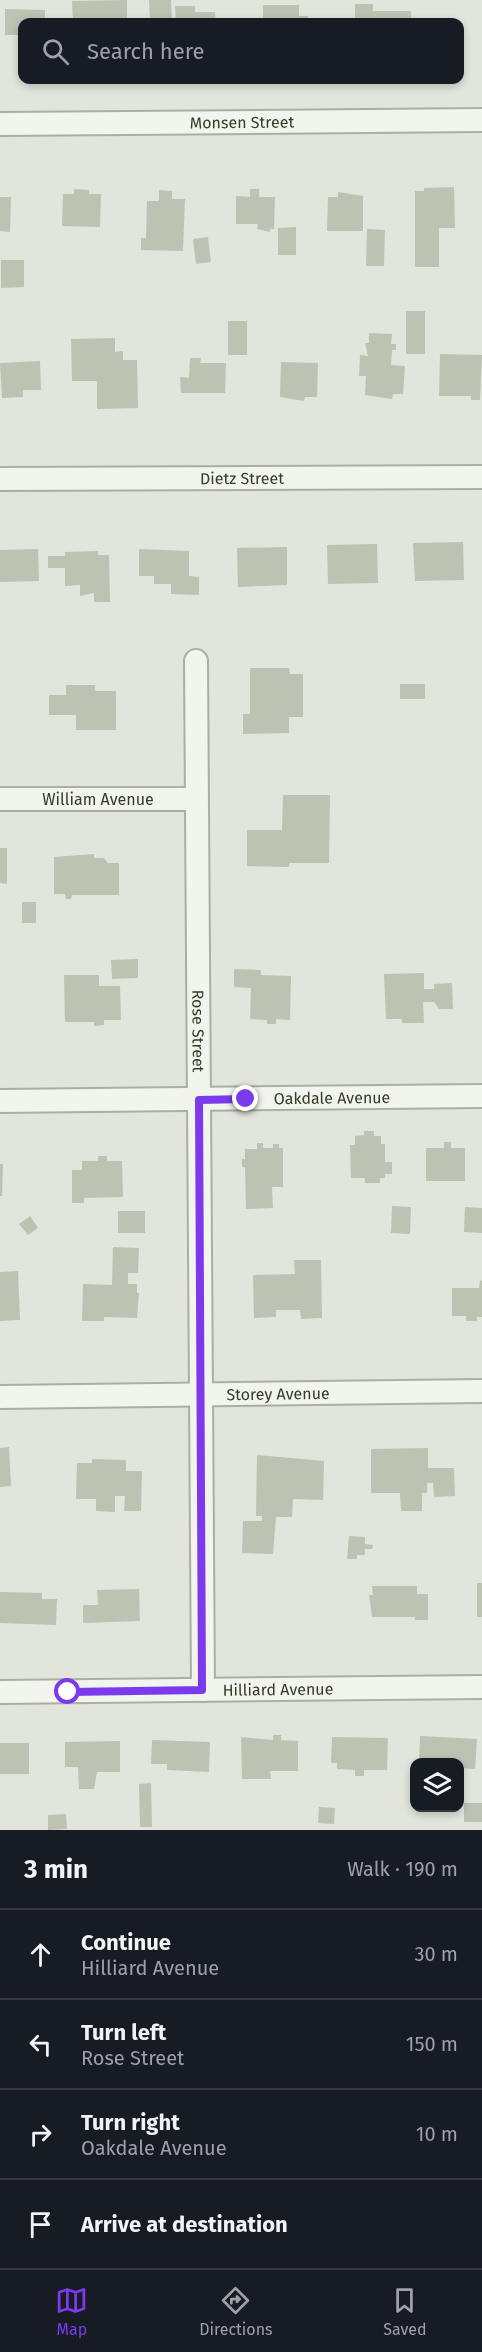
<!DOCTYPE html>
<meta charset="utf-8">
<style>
:root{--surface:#171b24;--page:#242831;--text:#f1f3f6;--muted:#9ea1a6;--line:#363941;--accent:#7c3aed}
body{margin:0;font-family:"Fira Sans",sans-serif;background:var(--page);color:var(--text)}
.controls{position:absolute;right:18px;bottom:18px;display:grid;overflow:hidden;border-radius:12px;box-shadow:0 3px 9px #0003}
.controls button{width:54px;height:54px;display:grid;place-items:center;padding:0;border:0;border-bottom:2px solid var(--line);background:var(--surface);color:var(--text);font:30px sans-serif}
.stop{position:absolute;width:18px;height:18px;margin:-14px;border:4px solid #7c3aed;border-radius:50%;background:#fff}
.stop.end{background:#7c3aed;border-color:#fff;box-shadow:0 2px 6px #0008}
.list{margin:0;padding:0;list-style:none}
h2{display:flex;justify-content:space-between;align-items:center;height:78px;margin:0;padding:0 24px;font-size:26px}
h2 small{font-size:20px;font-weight:400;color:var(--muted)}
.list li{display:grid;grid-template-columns:39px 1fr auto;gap:18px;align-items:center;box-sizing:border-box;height:90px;padding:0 24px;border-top:2px solid var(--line)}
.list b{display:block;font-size:22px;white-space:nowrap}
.list p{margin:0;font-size:20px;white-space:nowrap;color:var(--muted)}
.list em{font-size:20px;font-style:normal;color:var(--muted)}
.icon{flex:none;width:33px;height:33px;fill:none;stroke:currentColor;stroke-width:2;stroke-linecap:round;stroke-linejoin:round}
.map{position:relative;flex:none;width:482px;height:1830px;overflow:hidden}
.search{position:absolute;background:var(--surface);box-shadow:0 3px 9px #0003;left:18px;right:18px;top:18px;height:66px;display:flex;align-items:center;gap:15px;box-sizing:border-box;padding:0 21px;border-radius:12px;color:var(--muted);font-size:22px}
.sheet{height:438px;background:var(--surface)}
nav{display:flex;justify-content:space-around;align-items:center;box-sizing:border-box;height:84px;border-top:2px solid var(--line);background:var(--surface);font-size:16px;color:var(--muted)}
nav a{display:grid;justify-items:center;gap:3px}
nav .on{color:var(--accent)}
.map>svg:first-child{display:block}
.building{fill:#bdc2b3}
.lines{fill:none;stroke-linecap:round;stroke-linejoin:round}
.street-casing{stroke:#aaafa2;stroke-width:26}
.street{stroke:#f2f4ee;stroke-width:22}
.route{stroke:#7c3aed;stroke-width:8}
.labels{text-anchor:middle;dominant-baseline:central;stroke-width:6;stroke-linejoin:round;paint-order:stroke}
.street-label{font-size:16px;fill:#343b26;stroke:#f1f3eb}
</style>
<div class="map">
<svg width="482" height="1830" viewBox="0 0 482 1830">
<rect width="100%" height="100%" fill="#e2e5dc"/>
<path class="building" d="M127,0V22H73L72,1Z
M149,0H171L172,22H150Z
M355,4H373V11H411V22H355Z
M263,5H299V16H308V22H263Z
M175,6H195V12H215L216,22H176Z
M5,9L45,10V22H22V35H5Z
M454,187L455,228H439V267H415V191H424V188Z
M74,189L89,190V194H101L100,227L62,226L63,194H74Z
M250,189H259V197H275L274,229H270V232L257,229L258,224H236V196L250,197Z
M159,190L172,191V199H185L183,251L141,250V238H146L147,201H159Z
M338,192L363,196V231H327L328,197H338Z
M0,197H11L10,232L0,231Z
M296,227V255H278V228Z
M367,229L385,230L384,266H366Z
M208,237L211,262L196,264L193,239Z
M1,260H24V287L1,288Z
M406,311H425V354H406Z
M228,321H247V355H228Z
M369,333L392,334L391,344H396V350H392L391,365L405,366L403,394H393L392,399L365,395L366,376H359L360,355L368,356L365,343H369Z
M115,338V352L123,351V360H137L138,408L97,409V381H72L71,339Z
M440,354L482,355L480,400H471V396H439Z
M190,358H201L200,363H226L225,393H181L180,377L189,378Z
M40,361L41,390H23V397L2,398L0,363Z
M281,362L318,363L317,397H305L304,401L280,397Z
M463,542L464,580L415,581L413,543Z
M377,544L378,583L328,584L327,545Z
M287,547V585L238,587L237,548Z
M38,549L39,581L0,582V550Z
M139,549L189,551V576L199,577V595L171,594V584H154V576H139Z
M98,551V555H109L110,602H94V593L80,596V585L65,586V568H48V556H65V552Z
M250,668H289L290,674H303V717H289V733L243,734V714H250Z
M400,684H425V699H400Z
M66,685H95V691H116V730H76V715H49V695H66Z
M283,795H330L329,863H289V867L247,866V830H282Z
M0,848H7V884L0,883Z
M94,854V858H104L108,863H119V895H72L71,899H66L65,894H54V857Z
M22,902H36V923H22Z
M138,959V978L112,979L111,960Z
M234,969L261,970V975L291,976L290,1020L276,1019V1024H267V1020L250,1019L251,988L234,987Z
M424,973V989H434V984L452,983L453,1009H439L434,1002H423L424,1023H402V1019H386L384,974Z
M64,975H99V986H120L121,1020H104V1025L94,1026V1022H65Z
M364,1131H374V1136H381V1144H385V1162H392V1174H385V1178H380V1183H365V1178H351L350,1145H355V1136L364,1135Z
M444,1142H451V1148H465V1181H426V1148H444Z
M257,1143H263V1148H273V1144H279V1148H283V1187H272L273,1208L246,1209L245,1167H242V1159H245V1149H257Z
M98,1156H107V1161H122L123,1197L84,1198V1203H72V1170H82V1161H98Z
M0,1164H3L2,1196H0Z
M392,1206L411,1207L410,1234L391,1233Z
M465,1207L482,1208V1233L464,1232Z
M118,1211H145V1233H118Z
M30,1216L38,1228L28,1235L19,1224Z
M113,1247L139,1248L138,1273H128V1284H137V1293H139L137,1318L104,1317V1321H82L83,1284L112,1285Z
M294,1260H321L322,1318L301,1319L300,1310H276V1317L254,1318L253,1275L295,1274Z
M18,1271L20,1320L0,1321V1272Z
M480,1280L482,1281V1317H477V1321H466V1316H452V1288H479Z
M9,1447L11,1486L0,1487V1448Z
M428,1448V1468H454L455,1496L434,1497L433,1483H427V1493H422V1511H401L400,1493H371V1449Z
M257,1455L324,1461L323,1500L293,1499L292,1517H276L273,1554L242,1553L243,1521H262V1516H256Z
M92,1459L126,1460V1471H142L141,1511H124L125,1496H115V1512L96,1511V1499H76L77,1463H92Z
M349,1536L365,1537V1544L373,1545L372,1549H365V1555H357V1559H347Z
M477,1583H482V1617H477Z
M372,1586H417V1594H428V1620H415V1617H372L369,1595H373Z
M139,1589L140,1621L83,1623V1605H98L97,1590Z
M0,1592L42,1593V1599H57L56,1625L0,1623Z
M273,1735H281V1740L298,1741V1771H270L271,1779H242L241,1737L273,1740Z
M420,1736L477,1739L475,1769L460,1768V1762H419Z
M332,1737L388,1738L387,1770H364V1776H355V1770L337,1769V1763H331Z
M152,1740L210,1742L209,1772L167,1770V1764H151Z
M120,1741V1772H97L94,1789H79L78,1767H65V1742Z
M0,1743H29V1774H0Z
M151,1783L152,1827H140L139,1784Z
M464,1803H482V1822H464Z
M319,1807L335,1808L334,1824L318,1823Z
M66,1814L67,1829L48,1830V1815Z"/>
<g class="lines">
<defs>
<g id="street">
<path id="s1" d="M0,124L482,120"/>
<path id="s2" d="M0,479L482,477"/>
<path id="s3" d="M196,661L203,1690"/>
<path id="s4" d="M0,799H195"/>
<path id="s5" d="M0,1101L482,1096"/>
<path id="s6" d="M0,1397L482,1391"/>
<path id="s7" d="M0,1692L482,1687"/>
</g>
</defs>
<use href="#street" class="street-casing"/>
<use href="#street" class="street"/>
</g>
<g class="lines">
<path class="route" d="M68,1692L202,1690L199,1100L246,1099"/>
</g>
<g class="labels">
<g class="street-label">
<text stroke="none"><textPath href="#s1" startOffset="242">Monsen Street</textPath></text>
<text stroke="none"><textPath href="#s2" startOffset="242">Dietz Street</textPath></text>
<text stroke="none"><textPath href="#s4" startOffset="98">William Avenue</textPath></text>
<text stroke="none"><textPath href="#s3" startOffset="370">Rose Street</textPath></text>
<text stroke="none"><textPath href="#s5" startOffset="332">Oakdale Avenue</textPath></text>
<text stroke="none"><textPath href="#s6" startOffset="278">Storey Avenue</textPath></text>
<text stroke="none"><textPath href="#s7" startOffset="278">Hilliard Avenue</textPath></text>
</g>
</g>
</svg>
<div class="controls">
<button><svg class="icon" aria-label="layers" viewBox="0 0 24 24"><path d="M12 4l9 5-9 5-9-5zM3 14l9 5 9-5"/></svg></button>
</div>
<div class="stop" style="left:68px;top:1692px"></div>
<div class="stop end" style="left:246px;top:1099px"></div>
<div class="search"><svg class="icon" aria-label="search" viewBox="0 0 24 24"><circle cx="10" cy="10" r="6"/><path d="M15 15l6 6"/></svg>Search here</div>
</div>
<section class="sheet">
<h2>3 min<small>Walk · 190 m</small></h2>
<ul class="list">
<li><svg class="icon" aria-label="ahead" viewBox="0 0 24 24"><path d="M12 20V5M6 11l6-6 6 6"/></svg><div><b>Continue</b><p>Hilliard Avenue</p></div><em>30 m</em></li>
<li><svg class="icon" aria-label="left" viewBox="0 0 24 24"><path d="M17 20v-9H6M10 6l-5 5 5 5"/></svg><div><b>Turn left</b><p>Rose Street</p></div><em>150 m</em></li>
<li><svg class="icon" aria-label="right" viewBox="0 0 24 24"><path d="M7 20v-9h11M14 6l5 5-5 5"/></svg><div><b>Turn right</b><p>Oakdale Avenue</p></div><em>10 m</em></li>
<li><svg class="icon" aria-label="arrive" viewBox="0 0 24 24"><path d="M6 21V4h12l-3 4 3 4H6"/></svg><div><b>Arrive at destination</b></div></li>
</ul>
</section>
<nav>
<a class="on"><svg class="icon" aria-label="map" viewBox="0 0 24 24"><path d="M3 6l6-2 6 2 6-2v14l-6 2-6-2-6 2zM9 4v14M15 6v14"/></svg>Map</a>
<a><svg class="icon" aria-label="directions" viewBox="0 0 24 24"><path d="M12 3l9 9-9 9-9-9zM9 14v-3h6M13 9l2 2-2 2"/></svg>Directions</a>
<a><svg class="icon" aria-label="saved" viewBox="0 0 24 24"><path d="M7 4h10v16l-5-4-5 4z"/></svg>Saved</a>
</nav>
